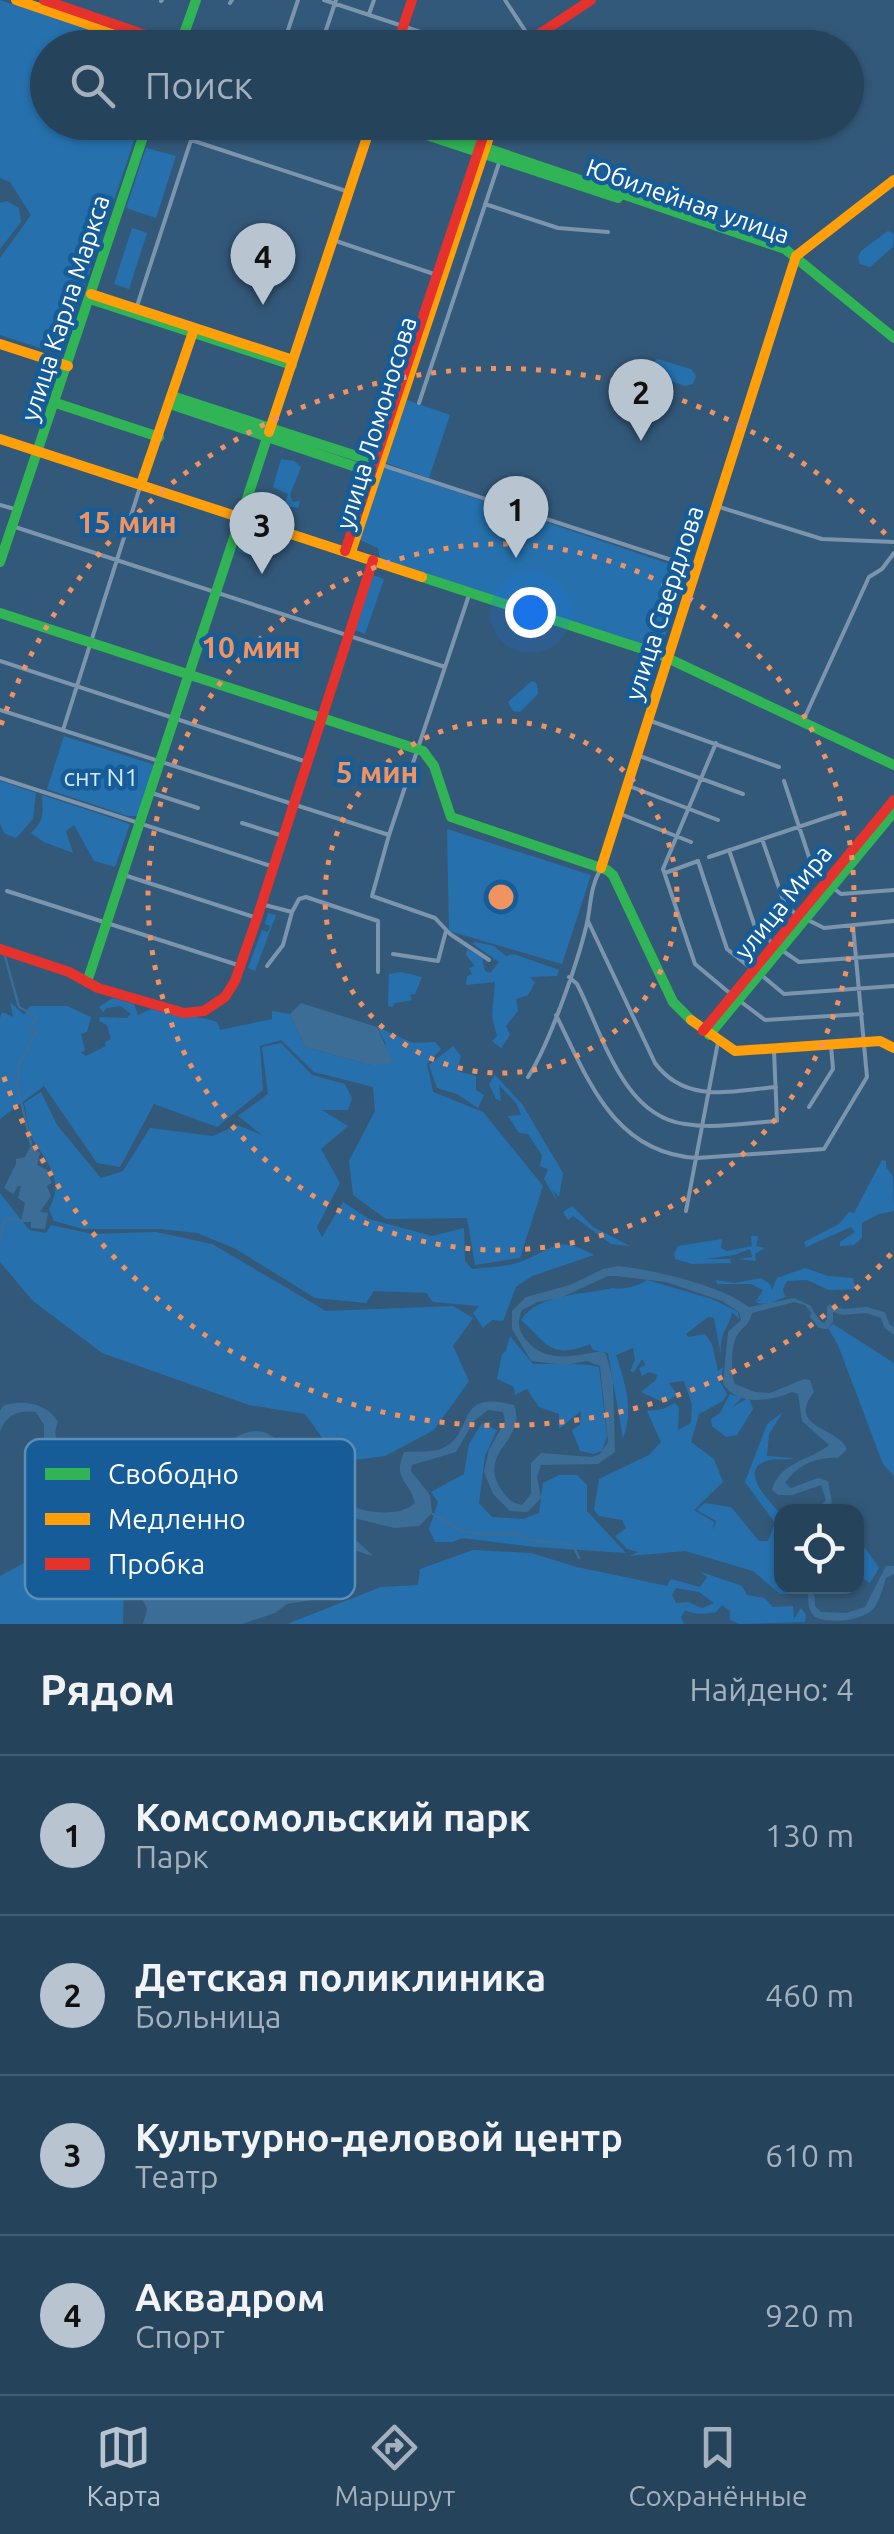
<!DOCTYPE html>
<html lang="ru">
<meta charset="utf-8">
<style>
:root{--surface:#26435c;--page:#2e4a62;--text:#f1f3f6;--muted:#a4b0bb;--line:#425c72;--accent:#b8c5d0}
body{margin:0;font-family:Ubuntu,sans-serif;background:var(--page);color:var(--text)}
.controls{position:absolute;right:30px;bottom:30px;display:grid;overflow:hidden;border-radius:20px;box-shadow:0 2px 8px #0004}
.controls button{width:90px;height:90px;display:grid;place-items:center;padding:0;border:0;border-bottom:2px solid var(--line);background:var(--surface);color:var(--text);font:50px sans-serif}
.you{position:absolute;left:530px;top:612px;width:35px;height:35px;margin:-25px;border:8px solid #fff;border-radius:50%;background:#1a73e8;box-shadow:0 0 0 15px #1a73e833}
.badge{display:grid;place-items:center;width:65px;height:65px;border-radius:50%;background:var(--accent);color:#111;font-size:32px;font-weight:700}
.pin{position:absolute;translate:-50% -82px;filter:drop-shadow(0 2px 5px #0008)}
.pin::after{content:'';position:absolute;top:52px;width:35px;height:30px;background:inherit;clip-path:polygon(0 0,100% 0,50% 100%)}
.list{margin:0;padding:0;list-style:none}
h2{display:flex;justify-content:space-between;align-items:center;height:130px;margin:0;padding:0 40px;font-size:42px}
h2 small{font-size:32px;font-weight:400;color:var(--muted)}
.list li{display:grid;grid-template-columns:65px 1fr auto;gap:30px;align-items:center;box-sizing:border-box;height:160px;padding:0 40px;border-top:2px solid var(--line)}
.list b{display:block;font-size:38px;white-space:nowrap}
.list p{margin:0;font-size:32px;white-space:nowrap;color:var(--muted)}
.list em{font-size:32px;font-style:normal;color:var(--muted)}
.icon{flex:none;width:55px;height:55px;fill:none;stroke:currentColor;stroke-width:2;stroke-linecap:round;stroke-linejoin:round}
.map{position:relative;flex:none;width:894px;height:1624px;overflow:hidden}
.search{position:absolute;background:var(--surface);box-shadow:0 2px 8px #0004;left:30px;right:30px;top:30px;height:110px;display:flex;align-items:center;gap:25px;box-sizing:border-box;padding:0 35px;border-radius:55px;color:var(--muted);font-size:38px}
.sheet{height:770px;background:var(--surface)}
nav{display:flex;justify-content:space-around;align-items:center;box-sizing:border-box;height:140px;border-top:2px solid var(--line);background:var(--surface);font-size:28px;color:var(--muted)}
nav a{display:grid;justify-items:center;gap:5px}
nav .on{color:var(--accent)}
.map>svg:first-child{display:block}
.green{fill:#2671ad;fill-rule:evenodd}
.water{fill:#3b6d96}
.lines{fill:none;stroke-linecap:round;stroke-linejoin:round}
.stream{stroke:#3b6d96;stroke-width:2.5}
.river{stroke:#3b6d96;stroke-width:6}
.street{stroke:#7c95ad;stroke-width:4}
.fast{stroke:#30b455;stroke-width:10}
.slow{stroke:#ff9f0a;stroke-width:10}
.jam{stroke:#e5322d;stroke-width:10}
.ring{fill:none;stroke:#f09361;stroke-width:5;stroke-dasharray:5 10}
.labels{text-anchor:middle;dominant-baseline:central;stroke-width:9;stroke-linejoin:round;paint-order:stroke}
.street-label{font-size:25px;fill:#fff;stroke:#155c98}
.park-label{font-size:25px;fill:#cfe9fd;stroke:#155c98}
.key{fill:#155c98;stroke:#5b8db7;stroke-width:2.5}
.key-label{font-size:28px;fill:#fff}
.centre{fill:#f09361;stroke:#155c98;stroke-width:5}
.ring-label{font-size:30px;text-anchor:middle;font-weight:bold;fill:#f09361;stroke:#155c98;stroke-width:9;stroke-linejoin:round;paint-order:stroke}
</style>
<div class="map">
<svg width="894" height="1624" viewBox="0 0 894 1624">
<rect width="100%" height="100%" fill="#33597a"/>
<path class="green" d="M0,0L144,47L48,48V122L140,123L65,345L57,346L52,352L0,335V258L31,215L10,182L0,178Z
M146,148L176,156L156,218L126,208Z
M7,201L19,208L21,222L0,249V203Z
M132,228L147,233L129,289L114,284Z
M888,231L894,234L893,247L870,267L860,264L858,257L861,251Z
M240 268a11 11 0 1 1 22 0a11 11 0 1 1-22 0Z
M657,359L691,369L696,376L693,384L685,386L652,374L650,365Z
M404,399L450,415L429,478L383,462Z
M281,459L294,461L301,467L290,495L293,502L300,501L298,508L284,506L288,494L273,487Z
M383,467L687,570L660,651L380,559L378,548L358,539Z
M245,528L264,534L259,551L250,555L237,551Z
M373,575L384,579L365,634L355,630Z
M532,681L537,684L538,694L520,712L513,711L508,702Z
M64,736L155,765L139,816H128L47,789Z
M0,781L36,793L33,819L16,838L4,833L0,823Z
M42,795L130,824L115,867L94,861L74,825L66,831L73,853L44,842L31,833C45,820 43,812 42,795Z
M447,829L591,875L562,964L449,931Z
M268,913L276,915L255,971L248,968L262,930L268,932L270,926L265,924Z
M475,942L494,946L506,956L514,954L559,970L557,976L530,977L535,983L528,995L516,999L518,1011L506,1026L510,1035L501,1048L492,1041L497,1036L492,1017L495,982L466,985L467,976L472,974L469,968L475,966L466,955L467,949L482,958L485,971L490,973L499,962L473,944Z
M401,972L422,977L415,994L410,995L412,1000L395,1003L392,1007L388,1006L389,974Z
M113,998L134,1004L138,1015L151,1009C173,1015 196,1015 217,1022L220,1030L272,1019V1011L290,1014L305,1047L371,1065L386,1044L377,1027L413,1043L435,1042L441,1049L427,1064L433,1092L483,1112L543,1186L520,1258L475,1265L467,1218L386,1219L353,1195L349,1161L375,1111L373,1087L314,1072L281,1040L260,1046L263,1090L217,1127L154,1104L120,1167L97,1163L44,1086L0,1119V1018L2,1012L13,1017L10,1002L24,1015L30,1006H67L91,1017L87,1032L81,1034L85,1050L81,1053L86,1056L106,1046L105,1042L111,1039L107,1025L99,1021L100,1017L127,1018L131,1014L121,1006L107,1008L103,1012L99,1007Z
M281,1043L312,1075L345,1084L352,1098L348,1110H322L348,1126L321,1149L340,1183L317,1227L322,1237L343,1202L369,1219L432,1236L464,1228L465,1261L472,1269C487,1267 506,1267 520,1262C555,1249 555,1234 594,1255L532,1276L516,1287L503,1321L492,1320L483,1328L473,1313L479,1306L433,1302L426,1293L374,1291L366,1303L315,1298L236,1249L197,1233L161,1229H83L54,1221L49,1209C64,1182 49,1164 35,1143C28,1133 27,1115 24,1103L41,1092L57,1125L101,1178L123,1171L150,1128L213,1136L237,1125L262,1135L238,1116L268,1094L262,1047Z
M453,1046L461,1056L457,1071L476,1076V1090L484,1095L478,1108L457,1094L437,1088L429,1065Z
M495,1075L522,1104L563,1173L559,1197L553,1190L557,1201L544,1179L548,1169L540,1166L542,1155L528,1134L519,1133L508,1116L521,1115L517,1104L499,1085L501,1101L496,1099L489,1084Z
M882,1160L886,1161V1167L893,1176L894,1211L879,1214L862,1223V1238L854,1245L840,1246V1242L855,1232L851,1227L806,1247L804,1242L839,1224L849,1212L854,1213Z
M0,1193L29,1230L46,1233L51,1225L92,1234L156,1232L212,1244L326,1311L453,1306L473,1318L453,1346L469,1381L434,1430L385,1456L340,1462L305,1414L249,1405L102,1353L33,1301L0,1262Z
M572,1206L593,1227L630,1246L611,1244L573,1216L568,1220L563,1212Z
M751,1236H758L756,1246L765,1248L755,1254L756,1261L738,1259L752,1257L750,1249L734,1255L704,1259H730L731,1263L693,1264L675,1259L674,1254L678,1246L722,1239L721,1248L727,1251L752,1246Z
M805,1268L828,1276L853,1278L856,1289L829,1290L807,1280L787,1281L783,1289L785,1297L768,1304L757,1303L764,1296L755,1303L763,1290L751,1284H717L716,1280L735,1283L761,1278L770,1284L772,1290L777,1278Z
M647,1280L712,1299L738,1312L739,1319L732,1312C727,1333 720,1329 721,1355L714,1318L708,1317L686,1334L688,1337L705,1334L712,1344L718,1371L723,1367L720,1382L727,1394L723,1401L699,1414L691,1442L714,1459L723,1482L694,1510L714,1522L713,1531L716,1521L697,1510L705,1503L731,1507L759,1541H768L775,1523L745,1482L767,1424L783,1412L769,1434L767,1456L794,1458C786,1461 777,1458 769,1460C735,1469 771,1503 781,1514L782,1586L800,1587L793,1594H780L753,1571L685,1551L629,1556L638,1552L627,1549L615,1536L626,1528L622,1520L599,1516L594,1510L599,1479L649,1455L661,1442L647,1411L663,1409L675,1403L679,1408L678,1430L691,1423L692,1405L684,1381L669,1383L677,1395L665,1403L641,1392L656,1380L657,1375L649,1372L642,1376L639,1368L646,1365L642,1359L634,1372L630,1371L635,1360L633,1348L616,1355C625,1383 634,1410 623,1438L608,1353L593,1350L590,1344C550,1360 548,1344 521,1320C539,1293 584,1295 613,1288C621,1291 641,1285 647,1280Z
M833,1324L894,1363V1476L883,1464L838,1345L828,1328Z
M510,1336L533,1364C547,1364 592,1363 599,1367L607,1436L602,1451L594,1454L580,1451L572,1430L580,1425L581,1411L559,1429V1414L539,1407L527,1389L515,1395L514,1387L497,1379L502,1354L506,1351Z
M730,1394L742,1398L731,1408L746,1399L750,1400L753,1409L737,1435L726,1437L712,1426L711,1419L720,1413Z
M482,1423L497,1430L485,1456L479,1503L492,1517L523,1519L539,1513L543,1483L559,1475H577L587,1485V1511L626,1553L535,1547L462,1538L453,1542H435L429,1529L438,1502L431,1492L464,1474L469,1444Z
M857,1546L866,1549L879,1568L870,1583L857,1575Z
M473,1550L531,1553L577,1567L667,1586L671,1579L700,1587L707,1577L701,1572L742,1586L747,1595L764,1598L773,1607L793,1606L794,1619L801,1608L806,1615L805,1622L740,1624L730,1620V1611L722,1605L716,1612C706,1614 694,1615 685,1610L681,1617L684,1624H287L381,1587L418,1585L420,1569ZM676,1588L699,1592L714,1603L702,1608L688,1602L676,1603L672,1595Z
M35,1557H87L124,1583L123,1624H0V1576Z"/>
<path class="water" d="M301,1003L377,1027L393,1063L371,1065L305,1047L290,1014Z
M31,1145L40,1153L37,1165L47,1170L52,1183L47,1186L51,1196L40,1212L48,1213L45,1229L31,1228V1222H21L25,1203L18,1198L21,1186H18L13,1194L4,1188L16,1164V1159L25,1157Z
M618,1266C654,1270 720,1285 749,1307L794,1298L811,1306L818,1321L805,1305L794,1302L752,1313C749,1325 745,1325 738,1334C731,1343 730,1375 735,1384L755,1392L770,1393L804,1379L810,1380L814,1392C786,1428 838,1427 847,1449L838,1458C817,1456 797,1465 785,1483L791,1488L818,1478L828,1481L832,1502L826,1511H816L826,1500L821,1485L792,1495H778L772,1490C779,1462 811,1460 829,1445L802,1421L798,1394L792,1392C770,1401 739,1407 723,1384L728,1332L741,1320L739,1312L722,1301L666,1282L616,1276H608L562,1297L538,1302L522,1310C517,1322 518,1330 526,1340C547,1365 575,1355 602,1351L606,1354L613,1380L615,1452L598,1464L541,1465L537,1477L541,1498L528,1512L510,1511L493,1494L484,1472L489,1450L505,1421L503,1412L488,1410L474,1421L456,1452L412,1465L411,1471L430,1495L432,1513L419,1526L394,1528L338,1514L317,1487L286,1472L267,1449L247,1446L226,1459L223,1494L217,1506L190,1527L179,1553L167,1556L155,1540L109,1528L76,1509L74,1498C83,1485 100,1482 111,1468L107,1457L77,1460L57,1457L44,1442V1425L36,1412C17,1410 8,1414 0,1431V1411L3,1406C23,1399 47,1403 58,1422C53,1435 55,1439 65,1448L109,1447L122,1451L126,1460C119,1478 103,1491 86,1500V1506L123,1523L159,1530L172,1540L181,1521L212,1495C214,1483 208,1468 213,1456C217,1449 224,1446 230,1441C269,1415 278,1445 301,1466C307,1472 315,1471 322,1475C331,1481 335,1492 342,1499C357,1514 400,1518 415,1503C410,1481 392,1480 404,1452C417,1451 434,1453 445,1447C475,1431 454,1389 514,1405C528,1442 474,1451 503,1492C509,1500 512,1503 522,1505L531,1494V1463L541,1453L592,1457L600,1454L608,1442L600,1366L587,1361L565,1365L531,1361L512,1329V1311L526,1297L570,1285L603,1269Z
M298,1526L304,1530L298,1538C312,1555 325,1539 342,1536L357,1541L373,1556C364,1554 354,1549 346,1547C331,1545 326,1560 302,1556L291,1543Z
M215,1566L251,1567L286,1593L308,1596L311,1600L287,1604L275,1613L242,1624H143L147,1609L138,1590L162,1572L178,1576Z
M886,1566H894V1574L886,1578C883,1588 880,1599 874,1608C864,1621 828,1624 815,1617C807,1610 808,1597 808,1587H814L815,1606L821,1612L846,1613L865,1607Z"/>
<g class="lines">
<path class="stream" d="M79,48L90,34
M44,93L48,88
M5,956L19,1007L37,1017L30,1028L36,1033L20,1062L17,1084L31,1144
M0,1241L5,1218L24,1221
M433,1514L462,1531L485,1535H521L529,1540L573,1545L579,1558
M148,1581L129,1553L130,1547L150,1542L151,1536"/>
<path class="river" d="M813,1316L820,1325L826,1326L830,1320V1308L843,1312L866,1310L883,1315L887,1326L894,1331"/>
<path class="street" d="M324,0L469,48
M505,0L530,38
M161,1L162,0
M230,3L232,0
M369,14L374,0
M282,48L298,0
M320,48L336,0
M485,204L558,228L608,232
M333,240L437,275
M137,306L191,140L349,192
M419,403L500,160
M382,465L696,568
M0,505L18,510
M716,506L822,539L894,542
M12,526L445,667
M470,592L389,835L372,896L435,918L450,934L489,960
M0,661L304,761
M0,710L389,835
M648,720L779,767
M803,721L869,577L882,569L894,553
M63,730L141,484
M716,743L663,869L695,964L732,995
M637,755L743,794
M0,778L271,866
M784,781L813,869L825,880
M629,786L718,820
M152,793L198,808
M618,813L691,842
M242,823L283,836
M762,839L785,905L797,915
M729,850L756,930L775,945
M709,857L840,813
M665,873L698,861L727,949L753,970
M124,875L257,918
M832,887L841,894L894,890
M7,891L241,966
M261,904L292,912L283,945L267,966
M292,912L299,899L306,897L378,921V972
M806,919L824,928L894,921
M588,921L655,1063C685,1104 732,1091 776,1087
M783,951L799,962L894,955
M393,954L438,961L446,931
M760,974L784,994L894,986
M569,977L577,984C602,1032 622,1116 685,1124C715,1129 747,1123 777,1121L774,1051
M740,1001L765,1020L862,1014
M556,1015C588,1079 613,1153 697,1158L824,1149L867,1077L853,926
M528,1077C549,1045 578,962 587,923C591,905 590,888 600,870
M809,1107L833,1069L831,1046
M686,1211L718,1042"/>
<path class="fast" d="M179,48L196,0
M387,122L618,198
M409,122L785,249L894,338
M90,299L292,365
M172,396L375,462
M56,403L159,437
M170,404L374,473
M0,562L148,122
M422,577L661,655L894,765
M0,613L423,751L434,766L451,817L607,870L613,875L673,1002L691,1020
M87,982L269,432
M709,1035L894,812"/>
<path class="slow" d="M16,0L158,48
M91,294L293,360
M0,344L68,366
M269,432L372,122
M0,439L422,577
M141,484L193,332
M351,552L494,122
M601,868L796,256L894,180
M691,1020L735,1051L880,1041L894,1048"/>
<path class="jam" d="M44,0L183,48
M396,48L412,0
M518,48L591,0
M345,551L488,122
M0,949L69,972L98,988L184,1013L204,1011L225,997L235,981L257,918L373,560
M703,1031L894,800"/>
</g>
<g class="ring">
<circle cx="501" cy="897" r="176"/>
<circle cx="501" cy="897" r="353"/>
<path d="M891 1254A529 529 0 0 1 1 1069M1 725A529 529 0 0 1 891 540"/>
</g>
<g class="labels">
<g class="street-label">
<text transform="translate(688 201) rotate(19)">Юбилейная улица</text>
<text transform="translate(65 308) rotate(-72)">улица Карла Маркса</text>
<text transform="translate(376 423) rotate(-73)">улица Ломоносова</text>
<text transform="translate(664 603) rotate(-72)">улица Свердлова</text>
<text transform="translate(783 902) rotate(-51)">улица Мира</text>
</g>
<g class="park-label">
<text x="101" y="777">снт N1</text>
</g>
</g>
<rect x="25" y="1439" width="330" height="160" rx="15" class="key"/>
<rect x="45" y="1468" width="45" height="12" fill="#30b455"/>
<rect x="45" y="1513" width="45" height="12" fill="#ff9f0a"/>
<rect x="45" y="1558" width="45" height="12" fill="#e5322d"/>
<g class="key-label">
<text x="108" y="1484">Свободно</text>
<text x="108" y="1529">Медленно</text>
<text x="108" y="1574">Пробка</text>
</g>
<circle cx="501" cy="897" r="15" class="centre"/>
<g class="ring-label">
<text x="127" y="533">15 мин</text>
<text x="251" y="658">10 мин</text>
<text x="377" y="783">5 мин</text>
</g>
</svg>
<div class="controls">
<button><svg class="icon" aria-label="locate" viewBox="0 0 24 24"><circle cx="12" cy="12" r="6"/><path d="M12 2v4M12 18v4M2 12h4M18 12h4"/></svg></button>
</div>
<div class="you"></div>
<div class="pin badge" style="left:516px;top:558px">1</div>
<div class="pin badge" style="left:641px;top:441px">2</div>
<div class="pin badge" style="left:262px;top:574px">3</div>
<div class="pin badge" style="left:263px;top:305px">4</div>
<div class="search"><svg class="icon" aria-label="search" viewBox="0 0 24 24"><circle cx="10" cy="10" r="6"/><path d="M15 15l6 6"/></svg>Поиск</div>
</div>
<section class="sheet">
<h2>Рядом<small>Найдено: 4</small></h2>
<ul class="list">
<li><span class="badge">1</span><div><b>Комсомольский парк</b><p>Парк</p></div><em>130 m</em></li>
<li><span class="badge">2</span><div><b>Детская поликлиника</b><p>Больница</p></div><em>460 m</em></li>
<li><span class="badge">3</span><div><b>Культурно-деловой центр</b><p>Театр</p></div><em>610 m</em></li>
<li><span class="badge">4</span><div><b>Аквадром</b><p>Спорт</p></div><em>920 m</em></li>
</ul>
</section>
<nav>
<a class="on"><svg class="icon" aria-label="map" viewBox="0 0 24 24"><path d="M3 6l6-2 6 2 6-2v14l-6 2-6-2-6 2zM9 4v14M15 6v14"/></svg>Карта</a>
<a><svg class="icon" aria-label="directions" viewBox="0 0 24 24"><path d="M12 3l9 9-9 9-9-9zM9 14v-3h6M13 9l2 2-2 2"/></svg>Маршрут</a>
<a><svg class="icon" aria-label="saved" viewBox="0 0 24 24"><path d="M7 4h10v16l-5-4-5 4z"/></svg>Сохранённые</a>
</nav>
